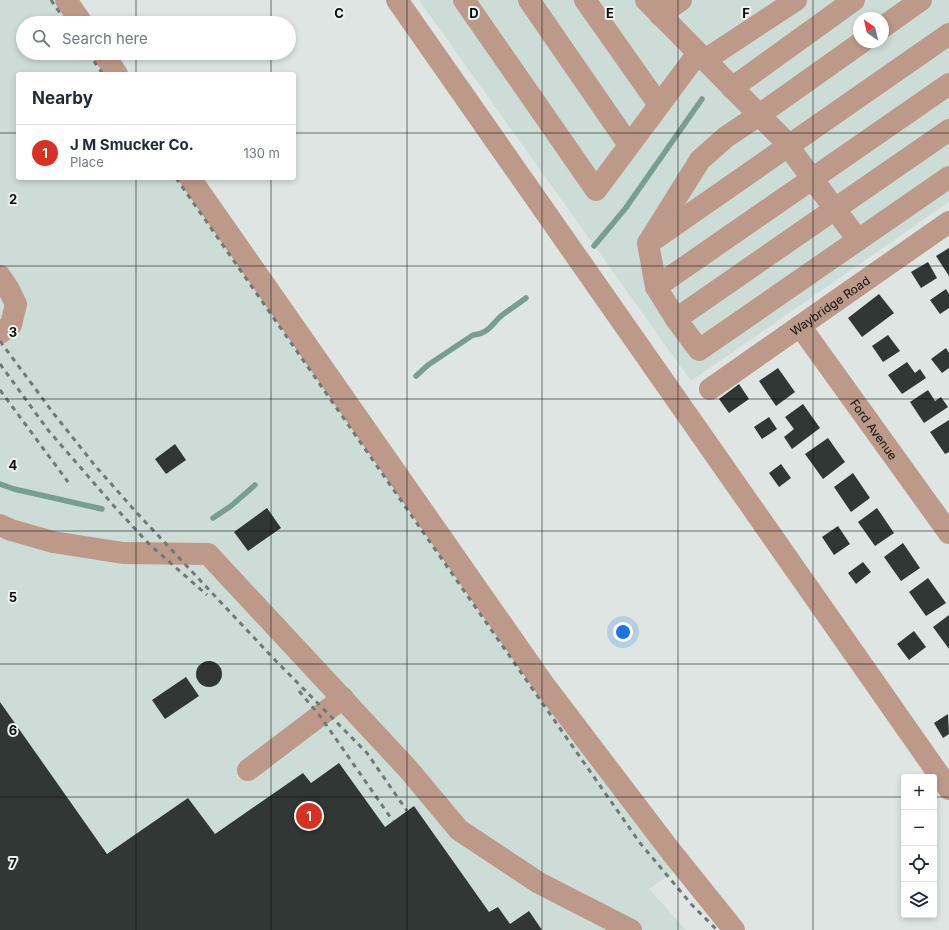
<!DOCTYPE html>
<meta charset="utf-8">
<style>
:root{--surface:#fff;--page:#f6f6f7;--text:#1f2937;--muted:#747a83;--line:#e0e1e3;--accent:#d93025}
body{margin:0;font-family:Inter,sans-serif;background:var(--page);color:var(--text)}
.controls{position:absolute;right:12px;bottom:12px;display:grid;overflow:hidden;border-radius:4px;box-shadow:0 2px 6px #0003}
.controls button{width:36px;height:36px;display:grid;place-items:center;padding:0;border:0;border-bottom:1px solid var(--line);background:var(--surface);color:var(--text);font:20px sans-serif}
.compass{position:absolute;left:853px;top:12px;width:36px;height:36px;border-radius:50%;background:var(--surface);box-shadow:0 2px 6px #0003;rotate:326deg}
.you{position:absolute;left:623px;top:632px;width:14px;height:14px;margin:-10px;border:3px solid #fff;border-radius:50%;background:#1a73e8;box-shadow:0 0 0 6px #1a73e833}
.badge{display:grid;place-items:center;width:26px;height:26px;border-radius:50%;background:var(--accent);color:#fff;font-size:13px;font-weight:700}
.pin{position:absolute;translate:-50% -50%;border:2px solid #fff;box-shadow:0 1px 4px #0006}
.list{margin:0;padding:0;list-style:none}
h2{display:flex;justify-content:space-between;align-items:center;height:52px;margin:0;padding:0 16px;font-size:17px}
h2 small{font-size:13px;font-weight:400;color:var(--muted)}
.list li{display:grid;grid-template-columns:26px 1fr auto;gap:12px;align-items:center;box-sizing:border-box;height:56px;padding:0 16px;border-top:1px solid var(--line)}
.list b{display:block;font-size:15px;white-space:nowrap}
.list p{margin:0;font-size:13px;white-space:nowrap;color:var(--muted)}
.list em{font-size:13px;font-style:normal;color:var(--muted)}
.icon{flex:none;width:22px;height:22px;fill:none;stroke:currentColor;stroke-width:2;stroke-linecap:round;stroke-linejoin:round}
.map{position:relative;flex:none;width:949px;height:930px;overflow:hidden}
.search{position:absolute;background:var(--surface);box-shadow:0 2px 6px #0003;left:16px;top:16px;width:280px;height:44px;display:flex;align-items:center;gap:10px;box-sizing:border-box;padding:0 14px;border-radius:22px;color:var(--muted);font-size:15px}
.panel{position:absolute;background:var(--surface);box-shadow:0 2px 6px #0003;left:16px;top:72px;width:280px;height:108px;border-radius:4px}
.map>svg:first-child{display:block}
.built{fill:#cddcd6;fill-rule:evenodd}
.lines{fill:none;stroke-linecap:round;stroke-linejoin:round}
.stream{stroke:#789e91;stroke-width:5.5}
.building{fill:#313734}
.minor{stroke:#bd998a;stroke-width:22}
.rail{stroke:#737876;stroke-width:3;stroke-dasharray:5 5;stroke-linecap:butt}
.grid{fill:none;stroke:#0a0d0c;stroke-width:1;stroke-opacity:0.55}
.labels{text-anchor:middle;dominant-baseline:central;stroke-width:4;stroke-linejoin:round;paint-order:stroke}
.street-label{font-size:12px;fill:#0a0d0c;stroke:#ebf2f0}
.grid-label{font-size:13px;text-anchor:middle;font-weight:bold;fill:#0a0d0c;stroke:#ebf2f0;stroke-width:4;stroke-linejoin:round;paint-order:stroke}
</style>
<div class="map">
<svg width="949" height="930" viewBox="0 0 949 930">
<rect width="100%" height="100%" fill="#dee5e2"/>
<path class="built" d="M0,0H66L82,23H23V53H103L117,74H18V178H190L682,866L649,889L686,930H0Z
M419,0H949V202L691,381ZM859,18H883V42H859Z"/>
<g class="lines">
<path class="stream" d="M594,246L625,209L702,99
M416,376L428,365L473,335C488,334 491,325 501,316C509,310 518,304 526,298
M0,484L14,489L102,509
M213,518L231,506L255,485"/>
</g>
<path class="building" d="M949,248V276L936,256Z
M928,262L937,278L921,288L911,272Z
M946,289L949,294V308L940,314L930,300Z
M879,294L894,313L862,337L848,318Z
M888,335L900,351L883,362L872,346Z
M946,348L949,353V368L942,373L931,359Z
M907,362L915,373L920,369L926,378L902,394L888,375Z
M778,368L795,392L776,406L759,381Z
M739,384L749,399L729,413L719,399Z
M928,390L935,401L941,397L948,407L924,423L910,402Z
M803,404L820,428L792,449L784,437L794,429L785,417Z
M769,417L777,429L762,439L754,427Z
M949,420V452L945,454L930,432Z
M828,438L845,462L823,479L805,454Z
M175,444L186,460L166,474L155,459Z
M781,464L791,478L779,487L769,473Z
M853,473L870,498L851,512L834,487Z
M267,508L281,528L248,551L234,532Z
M877,508L894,533L875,546L858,522Z
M838,526L850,544L834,555L822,537Z
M903,543L920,568L901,581L884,557Z
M863,562L871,572L856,584L848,573Z
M928,578L946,603L926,616L909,592Z
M949,615V649L933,627Z
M914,631L926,647L909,660L897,644Z
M196 674a13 13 0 1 1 26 0a13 13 0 1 1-26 0Z
M186,677L199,696L165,719L152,700Z
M0,702L107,854L188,798L215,834L303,773L311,783L339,763L385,827L414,806L489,912L498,907L510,924L529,911L542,930H0Z
M948,714L949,734L943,738L934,723Z"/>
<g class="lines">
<g class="minor">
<path d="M66,0L82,23"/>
<path d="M397,0L949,789"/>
<path d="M464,0L596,190L698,53"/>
<path d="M529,0L629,145"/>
<path d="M585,0L659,105"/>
<path d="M646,0L782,138L858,240"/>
<path d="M660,15L681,0"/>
<path d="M883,27L921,0"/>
<path d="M862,42L759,115L726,137L700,160L648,243L656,287L676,319L699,350L949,177"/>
<path d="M103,53L117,74"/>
<path d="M705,60L796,0"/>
<path d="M732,88L854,0"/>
<path d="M190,178L545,686L669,849L734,930"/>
<path d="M656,238L949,34"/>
<path d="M0,276L8,288L16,304L11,325L0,333"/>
<path d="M656,287L949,84"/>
<path d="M676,319L949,130"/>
<path id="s1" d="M800,326L949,533"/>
<path id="s2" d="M710,389L949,222"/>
<path d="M0,525L11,530L53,542L123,553L208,554L408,769L459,830L539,883L631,930"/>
<path d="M248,770L343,698"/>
</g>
<path class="rail" d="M51,0L67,23
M88,53L103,74
M176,178L640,843L692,905L717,930
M0,341L54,414L97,468L137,513L275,660L367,753L407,811
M0,364L48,430L113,505L149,544L207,595
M0,390L68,482
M299,691L320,716L393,821"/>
</g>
<path class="grid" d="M136,0V23M271,0V23M407,0V930M542,0V930M678,0V930M813,0V930M136,53V74M271,53V74M0,133H18M294,133H949M136,178V930M271,178V930M0,266H949M0,399H949M0,531H949M0,664H949M0,797H904M934,797H949"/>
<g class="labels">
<g class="street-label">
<text stroke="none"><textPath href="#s2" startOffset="146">Waybridge Road</textPath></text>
<text stroke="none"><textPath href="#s1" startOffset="127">Ford Avenue</textPath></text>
</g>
</g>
<g class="grid-label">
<text x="339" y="18">C</text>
<text x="474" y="18">D</text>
<text x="610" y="18">E</text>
<text x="746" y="18">F</text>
<text x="13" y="204">2</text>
<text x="13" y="337">3</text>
<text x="13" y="470">4</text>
<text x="13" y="602">5</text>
<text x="13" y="735">6</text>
<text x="13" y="868">7</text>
</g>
</svg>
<div class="controls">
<button>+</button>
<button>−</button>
<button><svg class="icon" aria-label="locate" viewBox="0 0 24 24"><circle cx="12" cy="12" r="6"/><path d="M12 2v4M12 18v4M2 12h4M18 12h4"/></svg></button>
<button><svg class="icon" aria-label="layers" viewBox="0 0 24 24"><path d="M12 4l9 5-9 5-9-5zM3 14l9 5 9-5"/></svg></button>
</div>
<svg class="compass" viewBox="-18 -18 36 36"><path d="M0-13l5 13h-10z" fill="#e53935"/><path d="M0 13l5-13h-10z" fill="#747a83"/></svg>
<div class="you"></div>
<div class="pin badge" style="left:309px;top:816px">1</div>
<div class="search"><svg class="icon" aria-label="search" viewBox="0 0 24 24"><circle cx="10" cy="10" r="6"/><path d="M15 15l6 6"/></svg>Search here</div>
<section class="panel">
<h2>Nearby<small></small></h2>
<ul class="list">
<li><span class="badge">1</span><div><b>J M Smucker Co.</b><p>Place</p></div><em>130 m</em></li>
</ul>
</section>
</div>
